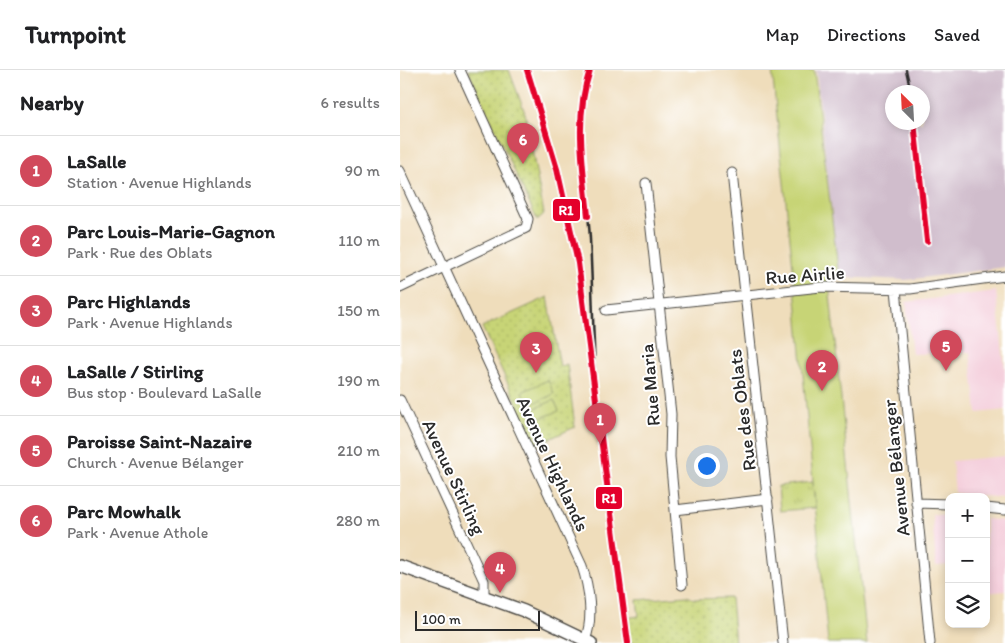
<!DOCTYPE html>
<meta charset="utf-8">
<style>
:root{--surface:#fff;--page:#f2f2f2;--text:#202124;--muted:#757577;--line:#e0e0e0;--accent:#d1495b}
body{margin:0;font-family:Itim,sans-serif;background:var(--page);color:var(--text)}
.controls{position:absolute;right:15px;bottom:15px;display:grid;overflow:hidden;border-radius:10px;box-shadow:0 2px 8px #0003}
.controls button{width:45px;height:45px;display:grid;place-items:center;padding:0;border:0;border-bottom:1px solid var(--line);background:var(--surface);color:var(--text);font:25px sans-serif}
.compass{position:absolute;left:485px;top:15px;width:45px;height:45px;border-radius:50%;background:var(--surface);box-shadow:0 2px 8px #0003;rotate:336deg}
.scale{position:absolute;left:15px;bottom:12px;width:125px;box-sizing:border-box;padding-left:5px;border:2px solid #2b2b2b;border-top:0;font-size:14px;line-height:18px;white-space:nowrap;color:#2b2b2b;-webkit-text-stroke:4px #fff;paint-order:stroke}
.you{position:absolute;left:306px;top:395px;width:18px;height:18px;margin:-12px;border:4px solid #fff;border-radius:50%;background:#1a73e8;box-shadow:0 0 0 8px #1a73e833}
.badge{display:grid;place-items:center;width:32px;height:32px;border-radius:50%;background:var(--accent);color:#fff;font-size:16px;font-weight:700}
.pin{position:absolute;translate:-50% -41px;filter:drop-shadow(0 1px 2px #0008)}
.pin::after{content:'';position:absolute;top:26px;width:18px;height:15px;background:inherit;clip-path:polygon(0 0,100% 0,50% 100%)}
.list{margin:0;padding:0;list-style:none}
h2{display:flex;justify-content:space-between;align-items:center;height:65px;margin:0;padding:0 20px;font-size:21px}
h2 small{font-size:16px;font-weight:400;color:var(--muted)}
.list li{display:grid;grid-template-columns:32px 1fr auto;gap:15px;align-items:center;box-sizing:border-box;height:70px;padding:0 20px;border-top:1px solid var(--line)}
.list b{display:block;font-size:19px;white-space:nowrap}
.list p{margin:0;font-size:16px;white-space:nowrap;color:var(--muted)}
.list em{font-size:16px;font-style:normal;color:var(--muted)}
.icon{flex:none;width:28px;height:28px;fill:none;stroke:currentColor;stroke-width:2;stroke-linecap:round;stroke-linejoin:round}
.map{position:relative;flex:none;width:605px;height:573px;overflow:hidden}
header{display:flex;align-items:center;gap:30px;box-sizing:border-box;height:70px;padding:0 25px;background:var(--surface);border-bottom:1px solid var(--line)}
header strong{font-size:24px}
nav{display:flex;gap:28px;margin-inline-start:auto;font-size:18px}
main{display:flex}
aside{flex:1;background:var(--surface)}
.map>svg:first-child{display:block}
.built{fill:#f4cfdc}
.industrial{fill:#d0bdcc;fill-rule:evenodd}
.grass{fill:url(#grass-tufts);stroke:#798050}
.park{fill:url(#park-dots);stroke:#798050}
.garden{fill:#c7d476;stroke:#798050}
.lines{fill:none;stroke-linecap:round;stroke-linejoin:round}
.minor-casing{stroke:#484641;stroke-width:11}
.major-casing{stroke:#484641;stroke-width:14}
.minor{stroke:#fff;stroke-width:9}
.major{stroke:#fff;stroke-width:11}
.rail{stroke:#2b2b2b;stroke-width:2.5}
.rail-1-casing{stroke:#fff;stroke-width:10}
.rail-1{stroke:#e4002b;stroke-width:6}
.labels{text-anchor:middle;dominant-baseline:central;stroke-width:4;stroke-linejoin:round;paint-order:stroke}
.street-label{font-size:19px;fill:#2b2b2b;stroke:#fff}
.line-badge{stroke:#fff;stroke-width:2}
.badge-label{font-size:14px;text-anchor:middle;font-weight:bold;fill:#fff}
</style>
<header>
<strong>Turnpoint</strong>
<nav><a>Map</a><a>Directions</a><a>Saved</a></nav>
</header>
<main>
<aside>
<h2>Nearby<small>6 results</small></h2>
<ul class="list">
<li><span class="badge">1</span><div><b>LaSalle</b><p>Station · Avenue Highlands</p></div><em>90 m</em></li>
<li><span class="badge">2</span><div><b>Parc Louis-Marie-Gagnon</b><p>Park · Rue des Oblats</p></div><em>110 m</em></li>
<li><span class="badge">3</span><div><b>Parc Highlands</b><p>Park · Avenue Highlands</p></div><em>150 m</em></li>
<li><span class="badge">4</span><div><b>LaSalle / Stirling</b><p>Bus stop · Boulevard LaSalle</p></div><em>190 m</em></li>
<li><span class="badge">5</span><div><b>Paroisse Saint-Nazaire</b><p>Church · Avenue Bélanger</p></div><em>210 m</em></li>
<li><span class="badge">6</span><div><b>Parc Mowhalk</b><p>Park · Avenue Athole</p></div><em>280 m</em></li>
</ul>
</aside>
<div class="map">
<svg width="605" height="573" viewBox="0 0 605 573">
<defs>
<pattern id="grass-tufts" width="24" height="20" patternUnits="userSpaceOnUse" patternTransform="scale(1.25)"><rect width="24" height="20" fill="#c7d476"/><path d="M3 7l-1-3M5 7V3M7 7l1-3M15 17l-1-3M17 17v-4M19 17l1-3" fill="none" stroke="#abb666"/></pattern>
<pattern id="park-dots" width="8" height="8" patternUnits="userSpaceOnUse" patternTransform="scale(1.25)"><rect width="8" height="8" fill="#c7d476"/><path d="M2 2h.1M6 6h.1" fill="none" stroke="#abb666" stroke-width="1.8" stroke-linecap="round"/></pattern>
</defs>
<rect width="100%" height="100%" fill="#fff"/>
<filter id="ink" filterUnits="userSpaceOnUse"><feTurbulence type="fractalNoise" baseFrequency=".02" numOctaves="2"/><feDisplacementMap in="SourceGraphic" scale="10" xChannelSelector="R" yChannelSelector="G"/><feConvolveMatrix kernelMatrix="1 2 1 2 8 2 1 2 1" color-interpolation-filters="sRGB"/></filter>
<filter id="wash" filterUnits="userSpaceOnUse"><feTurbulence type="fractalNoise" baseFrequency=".0096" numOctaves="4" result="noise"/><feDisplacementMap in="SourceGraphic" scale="20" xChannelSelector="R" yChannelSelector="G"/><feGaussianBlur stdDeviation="1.12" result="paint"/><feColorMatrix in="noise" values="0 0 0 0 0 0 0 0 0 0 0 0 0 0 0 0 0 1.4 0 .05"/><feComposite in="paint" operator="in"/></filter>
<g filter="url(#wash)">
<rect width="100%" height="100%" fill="#efddbb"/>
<path class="built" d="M596,221L605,301V340L577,343L570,282L512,284L506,232Z
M605,386V428L555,423L552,391Z
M532,444L549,446V495L536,496Z
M586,449L605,451V521L586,523Z"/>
<path class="industrial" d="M416,0H605V197L506,210L439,207ZM492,22H522V52H492Z"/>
<path class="grass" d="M413,412L415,438L380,441L378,416Z"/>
<path class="park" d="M68,0H109L125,43L144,144L137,150Z
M148,227L160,297L167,294L175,357L136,375L82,257Z
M287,526L294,529L331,528L335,573H230L226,548L239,546L237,530Z"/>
<path class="garden" d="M372,0H414L439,207L428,206L467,573H428L394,207Z
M148,310L154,324L128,336L122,322Z
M154,330L159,341L138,349L134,339Z"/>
</g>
<g filter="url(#ink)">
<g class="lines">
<defs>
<path id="minor" d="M0,101L182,496C189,517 194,549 185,570
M332,103L383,573
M246,113L271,344L270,387L282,515
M0,218L126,158L128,149L60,0
M496,219L530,573
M206,240L421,217L510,219L605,206
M0,330L84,511V526
M516,433L549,434
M586,438L605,440
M275,440L368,429"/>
<path id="major" d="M0,496L124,541L191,573"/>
</defs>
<use href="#minor" class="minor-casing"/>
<use href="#major" class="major-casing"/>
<use href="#minor" class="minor"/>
<use href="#major" class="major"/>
<path class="rail" d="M190,0C171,56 187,112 190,169C193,224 193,278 197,332
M506,0L511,22
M514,52L527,171"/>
<defs>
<path id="rail-1" d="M127,0L157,99L178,193L228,573
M514,52L527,171
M188,146C183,96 174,48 190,0"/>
</defs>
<use href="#rail-1" class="rail-1-casing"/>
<use href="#rail-1" class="rail-1"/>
</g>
</g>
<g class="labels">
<g class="street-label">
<text transform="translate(405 205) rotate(-4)">Rue Airlie</text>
<text transform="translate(250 315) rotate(-95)">Rue Maria</text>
<text transform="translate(342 340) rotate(-97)">Rue des Oblats</text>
<text transform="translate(153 394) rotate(65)">Avenue Highlands</text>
<text transform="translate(496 398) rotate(-96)">Avenue Bélanger</text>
<text transform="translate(54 407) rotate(65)">Avenue Stirling</text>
</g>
</g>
<g class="line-badge">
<rect x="152" y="128" width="29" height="24" rx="5" fill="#e4002b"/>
<rect x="195" y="416" width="28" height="24" rx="5" fill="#e4002b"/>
</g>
<g class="badge-label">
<text x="166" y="145">R1</text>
<text x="209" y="433">R1</text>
</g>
</svg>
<div class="controls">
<button>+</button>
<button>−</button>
<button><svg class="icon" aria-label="layers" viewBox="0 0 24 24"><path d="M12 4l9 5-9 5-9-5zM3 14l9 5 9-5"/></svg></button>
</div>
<svg class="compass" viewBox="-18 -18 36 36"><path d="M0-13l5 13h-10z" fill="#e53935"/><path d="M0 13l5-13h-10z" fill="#757577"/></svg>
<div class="scale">100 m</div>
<div class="you"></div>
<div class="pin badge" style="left:200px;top:374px">1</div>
<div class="pin badge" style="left:422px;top:321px">2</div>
<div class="pin badge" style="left:136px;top:303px">3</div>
<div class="pin badge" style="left:100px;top:523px">4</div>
<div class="pin badge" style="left:546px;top:301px">5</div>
<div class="pin badge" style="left:123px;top:94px">6</div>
</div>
</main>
